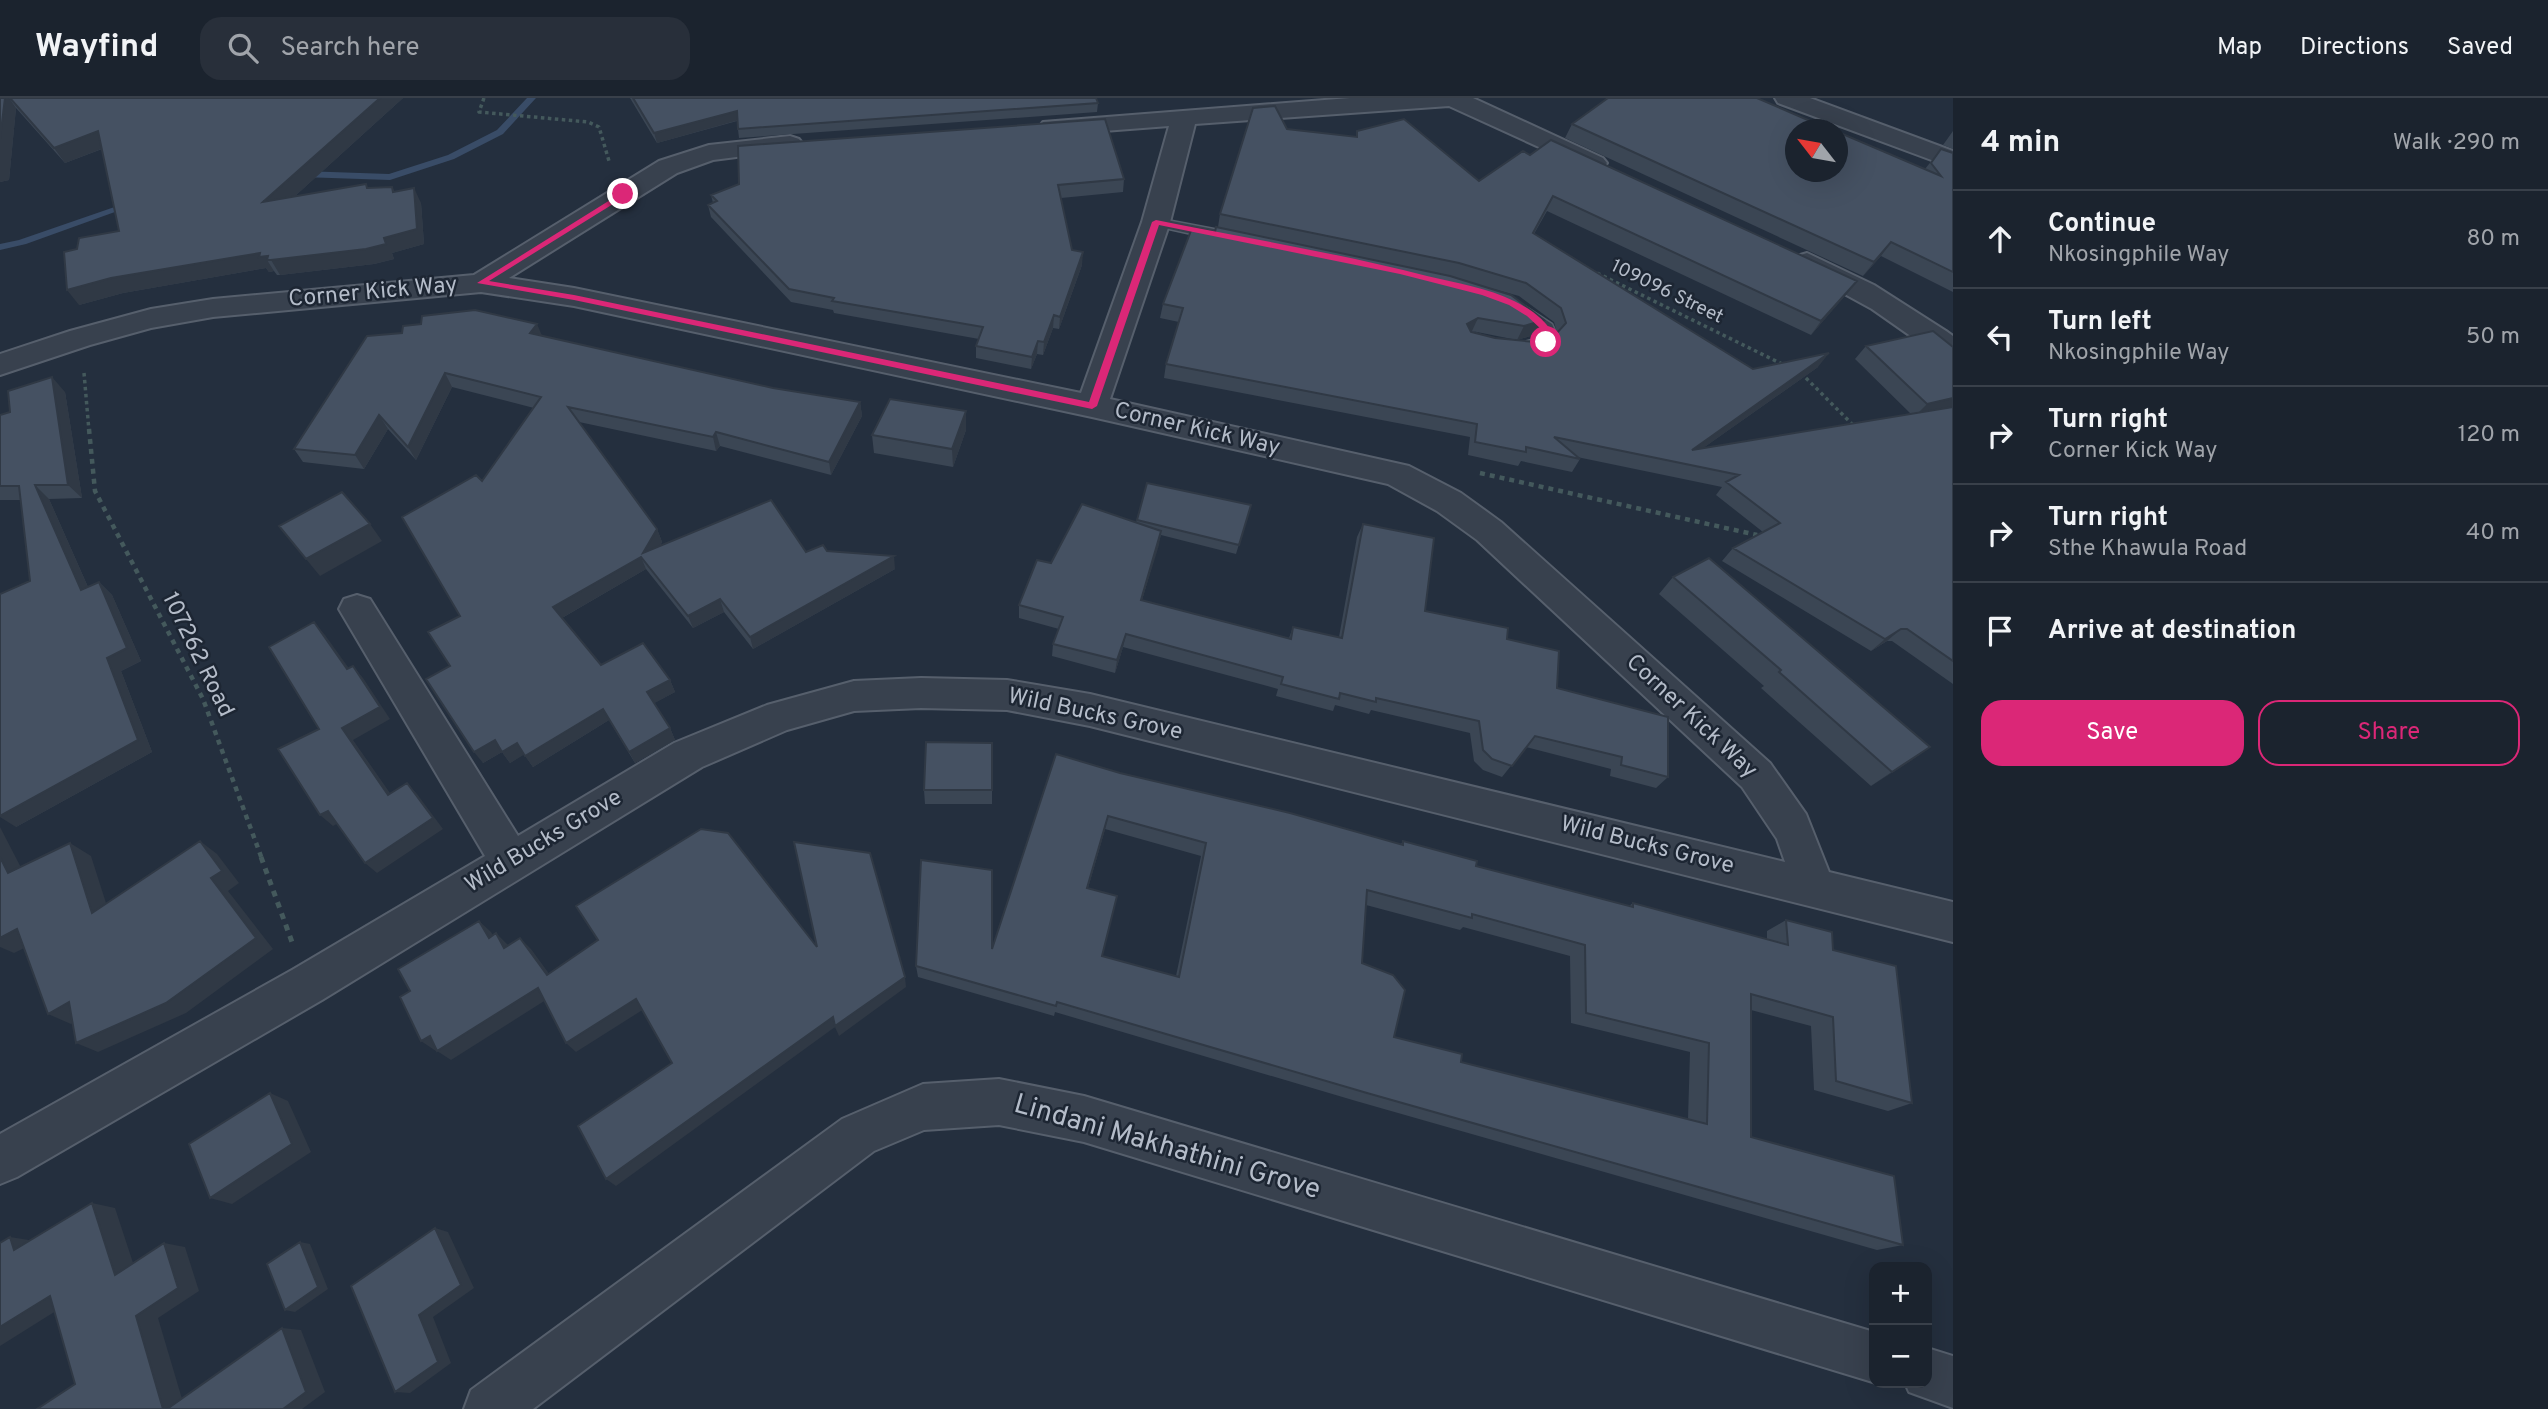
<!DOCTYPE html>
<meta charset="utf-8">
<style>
:root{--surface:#1b232e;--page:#282f3a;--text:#f1f3f6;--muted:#a0a4aa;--line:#39404a;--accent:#db2777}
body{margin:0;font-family:Overpass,sans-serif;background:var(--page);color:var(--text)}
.controls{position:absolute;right:21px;bottom:21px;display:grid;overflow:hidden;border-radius:14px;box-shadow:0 7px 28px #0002}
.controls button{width:63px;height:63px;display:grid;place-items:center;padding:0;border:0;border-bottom:2px solid var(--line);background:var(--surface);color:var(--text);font:35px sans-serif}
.compass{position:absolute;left:1785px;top:21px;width:63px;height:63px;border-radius:50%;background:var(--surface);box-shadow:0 7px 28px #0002;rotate:301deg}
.stop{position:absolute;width:21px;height:21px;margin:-16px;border:5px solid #db2777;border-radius:50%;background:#fff}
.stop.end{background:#db2777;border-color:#fff;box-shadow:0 2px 7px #0008}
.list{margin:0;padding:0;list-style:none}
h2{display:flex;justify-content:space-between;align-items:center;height:91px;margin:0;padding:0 28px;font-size:30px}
h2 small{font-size:23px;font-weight:400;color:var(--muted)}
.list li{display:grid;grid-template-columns:46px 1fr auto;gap:21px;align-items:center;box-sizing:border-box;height:98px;padding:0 28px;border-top:2px solid var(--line)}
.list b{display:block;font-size:26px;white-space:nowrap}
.list p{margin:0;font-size:23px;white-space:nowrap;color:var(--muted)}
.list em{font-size:23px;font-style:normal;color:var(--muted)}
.actions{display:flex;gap:14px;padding:21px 28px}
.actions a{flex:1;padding:16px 0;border:2px solid var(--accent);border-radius:21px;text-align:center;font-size:24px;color:var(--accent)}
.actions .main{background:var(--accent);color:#fff}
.icon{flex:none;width:38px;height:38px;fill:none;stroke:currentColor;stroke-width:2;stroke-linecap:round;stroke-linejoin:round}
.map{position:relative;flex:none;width:1953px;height:1311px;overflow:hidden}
header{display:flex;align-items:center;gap:42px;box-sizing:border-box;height:98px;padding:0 35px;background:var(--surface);border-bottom:2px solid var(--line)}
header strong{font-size:33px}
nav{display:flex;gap:38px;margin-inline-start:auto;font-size:24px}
.search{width:490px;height:63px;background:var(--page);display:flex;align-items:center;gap:18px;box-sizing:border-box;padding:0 24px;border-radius:21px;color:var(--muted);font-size:26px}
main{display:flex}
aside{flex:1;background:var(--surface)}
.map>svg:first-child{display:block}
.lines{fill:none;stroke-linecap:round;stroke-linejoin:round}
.stream{fill:#394c67;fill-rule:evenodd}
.lane-casing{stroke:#565f6c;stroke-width:3}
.street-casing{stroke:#565f6c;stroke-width:4}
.path-far2{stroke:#44595c;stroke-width:3.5;stroke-dasharray:3.5 3.5;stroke-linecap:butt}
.path-far1{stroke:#44595c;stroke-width:4.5;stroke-dasharray:5 5;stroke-linecap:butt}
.path{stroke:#44595c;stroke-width:5;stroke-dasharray:6 6;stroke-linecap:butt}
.lane{fill:#38414e;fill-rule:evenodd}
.street{fill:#38414e;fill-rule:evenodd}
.wall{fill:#3b4654;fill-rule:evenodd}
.shaded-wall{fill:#303945}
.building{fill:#455162;stroke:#303945;stroke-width:2;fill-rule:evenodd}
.route{fill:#db2777}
.labels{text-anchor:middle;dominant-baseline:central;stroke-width:5;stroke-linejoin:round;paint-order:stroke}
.far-street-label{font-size:19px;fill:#b4bcc9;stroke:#1d2633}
.street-label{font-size:23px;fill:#b4bcc9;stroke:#1d2633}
.near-street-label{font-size:28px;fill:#b4bcc9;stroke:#1d2633}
</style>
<header>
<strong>Wayfind</strong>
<div class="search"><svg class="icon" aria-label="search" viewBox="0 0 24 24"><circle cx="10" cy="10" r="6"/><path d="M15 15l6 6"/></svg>Search here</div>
<nav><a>Map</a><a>Directions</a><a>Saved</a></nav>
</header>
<main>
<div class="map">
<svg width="1953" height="1311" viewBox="0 0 1953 1311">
<rect width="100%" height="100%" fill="#242f3e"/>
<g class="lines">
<path class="stream" d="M527,0H536L503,36L454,61L390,82L302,79L297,76L302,73L389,76L448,57L497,32Z
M129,104L137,106L26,146L0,152V146L19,142Z"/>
<defs>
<path id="lane" d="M1156,120L1219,132L1226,137L1219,142L1151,127L1149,124L1151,121Z
M1518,204L1552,226L1557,237L1552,248L1527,254L1521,253L1519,249L1521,245L1539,240L1541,237L1512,213L1510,209Z"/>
<path id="street" d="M1350,0H1473L1603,60L1607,65L1603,70L1594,73L1585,70L1449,8L1195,26L1170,124L1110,301L1409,368L1461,395L1501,424L1770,665L1806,716L1829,774L1953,804V844L1090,628L1007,612L921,610L854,613L787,632L702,669L322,902L17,1079L0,1086V1036L292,872L485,758L339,511L344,501L357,497L370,501L518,738L674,645L767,607L854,583L921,580L1007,582L1090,596L1785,764L1777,741L1742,689L1477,442L1437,413L1388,386L1092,319L574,208L481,194L213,219L151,230L90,247L0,277V256L70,233L151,211L213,201L474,177L659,63L709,47L790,38L799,41L803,46L799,51L713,62L677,75L509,180L574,190L1081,295L1142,124L1169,28L1052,37L1043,34L1039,29L1043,24Z
M1775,0H1810L1953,53V70L1778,5Z
M1807,155L1874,187L1946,233L1953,238V263L1942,260L1872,211L1797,170L1793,164L1797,158Z
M999,981L1084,998L1874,1234L1876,1285L1084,1044L999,1027L924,1032L874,1053L533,1311H464L471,1292L842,1021L923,986Z
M1927,1250L1953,1258V1310L1909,1294L1905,1285H1927Z"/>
</defs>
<use href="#lane" class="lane-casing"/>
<use href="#street" class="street-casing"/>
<path class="path-far2" d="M484,0L479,14L588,24L599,29L609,63
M1597,175L1784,267
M84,275L89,333
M1801,275L1854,328"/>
<path class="path-far1" d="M89,331L95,393L203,601L262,761
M1480,375L1757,437L1765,433"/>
<path class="path" d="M261,759L292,844"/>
<use href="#lane" class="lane"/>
<use href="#street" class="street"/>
</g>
<path class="wall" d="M0,0H403L295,98L369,90L392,89L394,93L421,105L424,146L392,155L394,161L374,166L280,177H277L274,173L269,174L266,170L123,195L79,207L119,133L102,51L65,65L16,10L9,82L0,84Z
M630,0H1096L1098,5L1097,14L739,40L737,23L657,45Z
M1572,26L1925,71L1941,51L1953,55V194L1881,158L1863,178L1565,40Z
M1287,31L1356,39L1357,33L1479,83L1530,57L1857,183L1811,237L1547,113L1534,136L1753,271L1818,269L1703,350L1911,316L1855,261L1866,248L1953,249V586L1892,543H1887L1871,553L1722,463L1733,450L1763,434L1716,397L1722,389L1577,359L1580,361L1572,374L1521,363L1518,368L1468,357L1470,339L1164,280L1166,266L1179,224L1160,220L1163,206L1218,129L1220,116ZM1479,187L1519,198L1554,224L1557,235L1535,244L1495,240L1472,233L1517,242L1537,236L1544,222Z
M1953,33V51L1943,47Z
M1124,81L1123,94L1061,100L1072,152L1082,167L1059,231L1053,230L1043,257L1037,256L1031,271L976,260V248L979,241L834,215L833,212L791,204L711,119L708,107L713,105L711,97Z
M367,238H542L773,290L860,304L862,318L831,377L720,348L716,353L579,324L657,431L662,444L660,448L806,454L827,453L895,471L753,551L724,514L693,530L646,471L562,520L601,567L670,582L675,594L654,605L670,630L675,642L635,665L609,622L533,669L524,656L510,665L502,654L483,665L450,568L460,518L482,383L534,310L452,289L416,362L388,331L364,371L303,364L294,351Z
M65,294L82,400L49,401L88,489L99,484L112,497L141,563L121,573L152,654L16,729L30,483L21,402H0V317Z
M966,332L953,369L874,355L872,337Z
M1147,385L1251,407L1236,456L1161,437L1142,502L1289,540L1293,529L1339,539L1357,439L1363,426L1425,513L1507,541L1557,590L1668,679L1656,690L1610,678L1611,671L1526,649L1502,679L1483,672L1474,663L1470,635L1371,612L1369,616L1335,607L1333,613L1276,598L1278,591L1123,549L1115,575L1052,558L1053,546L1059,531L1019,520V507L1051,465L1136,425Z
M1673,479L1930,649L1871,688L1761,590L1764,588L1659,496Z
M992,645V706H925L924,692Z
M1120,675L1401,746L1403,743L1476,768L1629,808L1633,805L1767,841V833L1786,822L1833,852L1912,1005L1888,1013L1814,992L1811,928L1751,912V1039L1903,1147L1877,1152L1356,1003L1055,914L1054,918L918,879L916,868L992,851ZM1105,731L1201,758L1176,878L1102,858L1088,790ZM1366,807L1460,832L1463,829L1570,858L1571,925L1690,954L1688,1021L1461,964L1394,939L1362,865Z"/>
<path class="shaded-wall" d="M5,0H9L16,10L9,82L0,84V41Z
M380,0H403L272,119L263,104Z
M737,13L739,22L657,45L654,35Z
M98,33L109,48L65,65L54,50Z
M414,90L421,105L424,146L392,155L394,161L374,166L280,177L271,162H267L274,173L269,174L266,170L123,195L79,207L67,192L111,180L260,155L384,140Z
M1891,144L1881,158L1863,178L1874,164Z
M1083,154L1082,167L1059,231L1060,219Z
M1857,183L1846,197L1811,237L1821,223Z
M1054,217L1053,230L1043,257L1044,244Z
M1478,220L1472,233L1460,240L1467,226Z
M1544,222L1537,236L1517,242L1524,228Z
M537,226L543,240L530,235Z
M1038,243L1037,256L1031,271L1032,259Z
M1829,255L1818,269L1682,365L1692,352Z
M445,275L452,289L416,362L408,349Z
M52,279L65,294L82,400L68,387Z
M1953,300V311L1914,319L1927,306Z
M860,304L862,318L831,377L829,364Z
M966,313V332L953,369L952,351Z
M379,317L388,331L364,371L355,357Z
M716,334L720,348L716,353L713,339Z
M35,387L49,401L95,505L81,492Z
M370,426L382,443L320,478L306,461Z
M657,431L662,444L648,468L643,455Z
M1161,433L1159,447L1138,515L1141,502Z
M894,458L895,471L753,551L750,539Z
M641,459L646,471L560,521L553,509Z
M99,484L112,497L141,563L121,573L152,654L16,729L0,719V718L107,560Z
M720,501L724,514L693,530L688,518Z
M314,524L325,537L358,583L347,571Z
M1901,531L1887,543L1871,553L1885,541Z
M1126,536L1123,549L1115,575L1117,562Z
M353,568L363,580L390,621L353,642L399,708L388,697L342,630Z
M670,582L675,594L653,606L647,594Z
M603,611L609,622L533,669L525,658Z
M670,630L675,642L635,665L629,654Z
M495,642L517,645L525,656L510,665L502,654L483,665L474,654Z
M1930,649L1909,664L1871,688L1892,674Z
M407,685L417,696L443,731L377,775L365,765Z
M328,713L340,724L333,728L320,717Z
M1108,718L1105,731L1084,803L1087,790Z
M0,729L30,787L8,775L0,759Z
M200,743L217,756L239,785L228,793L273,851L186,915L98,954L76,945L211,780Z
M70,745L91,758L113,827L92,815Z
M479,823L491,834L501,851L489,840Z
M17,831L39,843L14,855L0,849V840Z
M496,835L508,847L504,850Z
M520,840L531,851L558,888L547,877Z
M905,879L906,889L839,938L835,929L616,1088L606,1081L833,919Z
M538,890L549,900L451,962L437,953Z
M636,901L644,911L576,954L566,945Z
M69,904L91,914L71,926L48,916Z
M430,938L444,947L436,953L421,943Z
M270,995L288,1003L311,1054L232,1106L210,1100Z
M92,1105L115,1110L138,1180L115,1177Z
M435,1130L448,1134L474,1190L433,1219L451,1265L410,1295L395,1294L419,1217Z
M10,1139L35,1143L14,1152Z
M300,1144L310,1146L328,1191L295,1214L285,1212Z
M164,1145L185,1149L199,1193L158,1220L185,1311H163L136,1218Z
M50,1198L75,1201L0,1248V1229Z
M282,1230L301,1232L325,1294L302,1311H283Z"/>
<path class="building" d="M0,0H5L0,41Z
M10,0H380L263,104L366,86L367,90L392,89L393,94L414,90L417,131L384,140L386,146L366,151L271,162H267L268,158L259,159L260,155L111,180L67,192L64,154L77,151L79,140L119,133L98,33L54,50Z
M633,0H1096L1098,5L738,31L737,13L654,35Z
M1608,0H1757L1831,32H1796V74H1838V34L1941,78L1931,65L1941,51L1953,55V174L1891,144L1874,164L1572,26Z
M1275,8L1287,31L1357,39V33L1404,21L1479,83L1523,53L1530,57L1551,42L1857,183L1821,223L1553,98L1533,135L1753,271L1829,255L1692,352L1953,309V563L1907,531H1901L1885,541L1733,450L1780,425L1726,384L1739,377L1554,339L1580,361L1526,349V354L1475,344L1477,326L1166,266L1183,210L1163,206L1192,130L1215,134L1216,129L1450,178L1511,197L1544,222L1524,228L1478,220L1467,226L1471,234L1495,240L1535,244L1557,235L1566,225L1561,210L1526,185L1459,165L1220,116L1253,10Z
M1105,21L1124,81L1058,87L1072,152L1083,154L1060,219L1054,217L1044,244L1038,243L1032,259L976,248L983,229L832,203L834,200L789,191L708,107L717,103L711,97L739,86L738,48Z
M475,212L537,226L530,235L773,290L860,304L829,364L716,334L713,339L568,309L657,431L643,455L771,402L806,454L823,447L827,453L894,458L750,539L720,501L688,518L641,459L553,509L601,567L643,545L670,582L647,594L670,630L629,654L603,611L525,658L517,645L502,654L495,642L474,654L426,581L450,568L428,534L460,518L402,419L476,377L482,383L541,299L445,275L408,349L379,317L355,357L294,351L367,238L402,235L403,228L421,226L422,218Z
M1933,233L1953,249V300L1927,306L1866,248Z
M52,279L68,387H35L81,492L99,484L127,550L107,560L138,642L0,718V496L30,483L19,388H0V317L10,314L8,293Z
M890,301L966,313L952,351L872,337Z
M1147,385L1251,407L1239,447L1137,422Z
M342,394L370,426L306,461L279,428Z
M1082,406L1161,433L1141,502L1291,541L1293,529L1342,540L1363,426L1434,440L1425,513L1508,530L1507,541L1559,553L1557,590L1668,619V679L1621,667L1622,659L1535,638L1512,668L1492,661L1483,652L1479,623L1376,600V604L1340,595L1339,601L1281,586L1283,579L1126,536L1117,562L1053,546L1063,519L1019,507L1037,462L1051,465Z
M1709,460L1930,649L1892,674L1779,574L1781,572L1673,479Z
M314,524L347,571L353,568L380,609L342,630L388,697L407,685L433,720L365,765L328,713L320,717L278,651L319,631L269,549Z
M926,644L992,645V692H924Z
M1056,656L1120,675L1290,715L1403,747V743L1477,763L1476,768L1633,809V805L1788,847L1786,822L1832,834L1833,852L1896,868L1912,1005L1836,983L1833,919L1751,896V1039L1894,1078L1903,1147L1367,995L1057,904L1056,908L916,868L921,762L992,772V851ZM1108,718L1206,745L1179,879L1102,858L1117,798L1087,790ZM1367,792L1472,820V816L1585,847L1586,915L1709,945L1707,1026L1461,964L1462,956L1394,939L1405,892L1393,877L1362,865Z
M701,731L728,735L817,849L794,744L870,755L905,879L835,928L833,919L606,1081L578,1028L672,965L636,901L566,945L538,890L437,953L430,938L421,943L400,899L410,893L398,871L479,823L489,840L496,835L504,850L520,840L547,877L598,842L576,808Z
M200,743L222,773L211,780L256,840L166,905L76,945L69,904L48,916L17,831L0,840V759L8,775L70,745L92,815Z
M270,995L292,1046L210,1100L189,1046Z
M92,1105L115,1177L164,1145L178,1190L136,1218L163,1311H37L75,1286L50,1198L0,1229V1145L10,1139L14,1152Z
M435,1130L461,1187L419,1217L438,1264L395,1294L351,1188Z
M300,1144L318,1189L285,1212L267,1166Z
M282,1230L306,1294L283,1311H167Z"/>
<path class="route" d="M623,94L626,98L489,183L574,197L1089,304L1152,124L1156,122C1246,140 1338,155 1427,178C1456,185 1488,190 1514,203C1529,210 1547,222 1553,237L1549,246H1543L1545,237L1542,232L1527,218L1509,207L1482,197L1400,176L1159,127L1097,308L1092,311L574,202L477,185Z"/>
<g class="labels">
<g class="far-street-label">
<text transform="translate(1667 194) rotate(26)">109096 Street</text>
</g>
<g class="street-label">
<text transform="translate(373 195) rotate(-5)">Corner Kick Way</text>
<text transform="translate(1197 332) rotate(13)">Corner Kick Way</text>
<text transform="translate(197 557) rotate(64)">107262 Road</text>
<text transform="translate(1095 617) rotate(12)">Wild Bucks Grove</text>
<text transform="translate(1691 619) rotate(43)">Corner Kick Way</text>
<text transform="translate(544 744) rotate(-31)">Wild Bucks Grove</text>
<text transform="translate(1647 748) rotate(14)">Wild Bucks Grove</text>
</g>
<g class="near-street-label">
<text transform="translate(1167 1050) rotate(16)">Lindani Makhathini Grove</text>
</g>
</g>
</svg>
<div class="controls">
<button>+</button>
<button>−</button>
</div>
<svg class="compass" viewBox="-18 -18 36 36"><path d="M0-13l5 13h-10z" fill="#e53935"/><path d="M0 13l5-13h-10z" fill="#a0a4aa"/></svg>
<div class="stop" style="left:1546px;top:244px"></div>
<div class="stop end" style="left:623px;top:96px"></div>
</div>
<aside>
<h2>4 min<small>Walk · 290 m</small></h2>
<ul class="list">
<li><svg class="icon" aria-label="ahead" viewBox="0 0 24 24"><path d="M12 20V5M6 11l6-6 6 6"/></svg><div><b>Continue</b><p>Nkosingphile Way</p></div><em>80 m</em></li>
<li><svg class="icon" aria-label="left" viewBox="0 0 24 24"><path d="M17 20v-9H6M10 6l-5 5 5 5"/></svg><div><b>Turn left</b><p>Nkosingphile Way</p></div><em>50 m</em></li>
<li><svg class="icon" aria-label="right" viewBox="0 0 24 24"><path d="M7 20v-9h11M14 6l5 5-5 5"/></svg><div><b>Turn right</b><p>Corner Kick Way</p></div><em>120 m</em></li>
<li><svg class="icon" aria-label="right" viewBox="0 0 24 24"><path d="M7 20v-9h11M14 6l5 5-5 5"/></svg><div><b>Turn right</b><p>Sthe Khawula Road</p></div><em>40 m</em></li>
<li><svg class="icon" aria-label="arrive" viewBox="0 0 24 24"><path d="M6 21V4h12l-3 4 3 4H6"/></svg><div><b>Arrive at destination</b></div></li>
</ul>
<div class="actions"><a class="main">Save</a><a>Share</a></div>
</aside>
</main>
